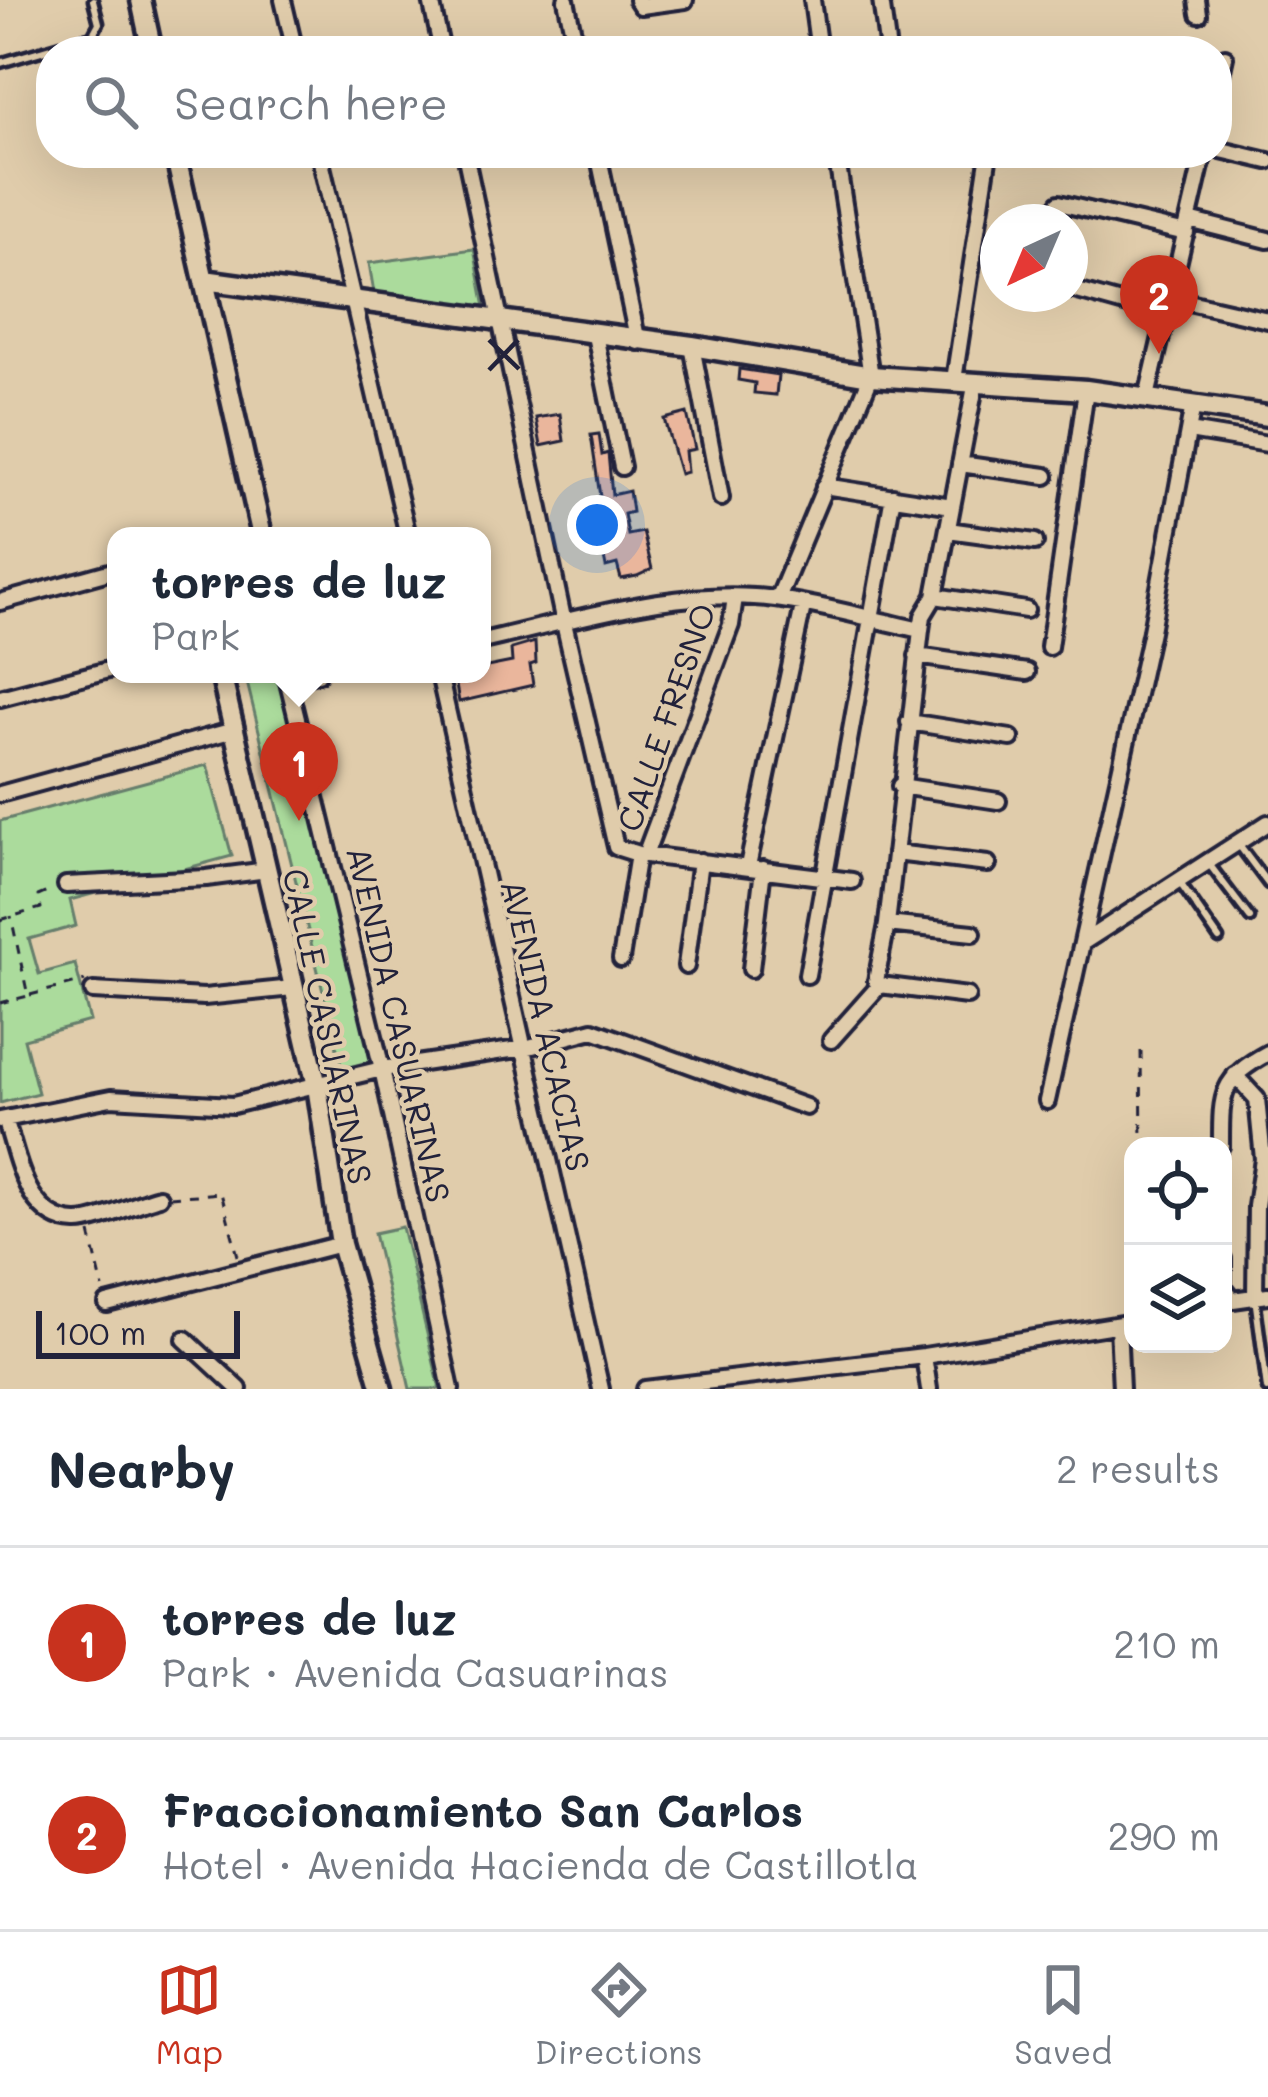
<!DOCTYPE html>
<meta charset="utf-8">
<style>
:root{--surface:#fff;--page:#f6f6f7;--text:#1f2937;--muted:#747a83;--line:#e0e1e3;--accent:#c8321e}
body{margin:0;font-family:Mali,sans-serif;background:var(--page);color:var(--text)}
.controls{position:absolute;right:36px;bottom:36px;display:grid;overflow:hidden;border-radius:24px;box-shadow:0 12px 48px #0002}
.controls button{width:108px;height:108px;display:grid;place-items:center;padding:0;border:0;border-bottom:3px solid var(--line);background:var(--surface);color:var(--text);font:60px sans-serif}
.compass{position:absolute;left:980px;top:204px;width:108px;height:108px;border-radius:50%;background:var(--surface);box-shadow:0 12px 48px #0002;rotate:224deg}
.scale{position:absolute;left:36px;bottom:30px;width:204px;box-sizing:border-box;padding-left:12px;border:6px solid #22223b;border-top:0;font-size:33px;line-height:42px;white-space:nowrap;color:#22223b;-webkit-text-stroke:9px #e0ccab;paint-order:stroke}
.you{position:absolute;left:597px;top:525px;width:42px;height:42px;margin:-30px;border:9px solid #fff;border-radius:50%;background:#1a73e8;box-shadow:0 0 0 18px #1a73e833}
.badge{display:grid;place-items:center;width:78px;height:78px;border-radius:50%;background:var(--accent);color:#fff;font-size:39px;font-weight:700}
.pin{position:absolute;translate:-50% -99px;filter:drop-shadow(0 3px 6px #0008)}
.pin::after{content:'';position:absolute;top:63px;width:42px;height:36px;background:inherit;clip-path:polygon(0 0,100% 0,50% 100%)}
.popup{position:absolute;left:107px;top:527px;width:384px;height:156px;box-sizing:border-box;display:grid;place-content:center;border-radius:24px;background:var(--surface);filter:drop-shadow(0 3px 9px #0005);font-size:39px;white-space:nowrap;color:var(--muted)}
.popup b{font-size:45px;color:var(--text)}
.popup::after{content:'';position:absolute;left:50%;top:100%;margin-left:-24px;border:24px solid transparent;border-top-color:var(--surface)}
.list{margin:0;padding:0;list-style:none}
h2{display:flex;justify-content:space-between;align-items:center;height:156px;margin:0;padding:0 48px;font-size:51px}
h2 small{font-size:39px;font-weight:400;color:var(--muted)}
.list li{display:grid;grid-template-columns:78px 1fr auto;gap:36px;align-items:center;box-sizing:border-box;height:192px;padding:0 48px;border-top:3px solid var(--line)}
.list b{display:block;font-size:45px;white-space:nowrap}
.list p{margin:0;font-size:39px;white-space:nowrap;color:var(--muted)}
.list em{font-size:39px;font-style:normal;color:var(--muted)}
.icon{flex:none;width:66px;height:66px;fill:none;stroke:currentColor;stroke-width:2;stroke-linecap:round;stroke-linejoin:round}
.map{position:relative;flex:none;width:1268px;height:1389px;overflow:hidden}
.search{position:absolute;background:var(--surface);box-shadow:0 12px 48px #0002;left:36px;right:36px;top:36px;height:132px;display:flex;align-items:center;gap:30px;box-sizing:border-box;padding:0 42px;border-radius:48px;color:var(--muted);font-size:45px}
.sheet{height:540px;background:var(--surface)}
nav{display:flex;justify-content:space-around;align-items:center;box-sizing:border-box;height:168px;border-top:3px solid var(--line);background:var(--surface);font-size:33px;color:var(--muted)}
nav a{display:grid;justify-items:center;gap:6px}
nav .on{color:var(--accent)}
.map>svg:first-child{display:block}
.green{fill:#abdb9c;stroke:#667e6c;stroke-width:3}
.building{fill:#eab69c;stroke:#22223b;stroke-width:3}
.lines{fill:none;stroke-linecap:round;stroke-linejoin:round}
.lane-casing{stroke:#22223b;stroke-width:15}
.street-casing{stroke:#22223b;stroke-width:22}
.secondary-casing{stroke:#22223b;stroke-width:27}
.path{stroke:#22223b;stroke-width:3;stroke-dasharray:9 9;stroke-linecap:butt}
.lane{stroke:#e0ccab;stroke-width:6}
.street{stroke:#e0ccab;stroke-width:14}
.secondary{stroke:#e0ccab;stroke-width:18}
.ticks{fill:none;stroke:#22223b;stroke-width:4.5}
.labels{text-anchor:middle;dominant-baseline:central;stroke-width:9;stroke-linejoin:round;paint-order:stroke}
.street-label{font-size:33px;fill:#22223b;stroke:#e0ccab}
</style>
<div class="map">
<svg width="1268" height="1389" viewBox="0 0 1268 1389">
<rect width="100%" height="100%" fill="#e0ccab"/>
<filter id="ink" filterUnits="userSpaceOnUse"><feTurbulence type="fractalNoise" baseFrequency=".00833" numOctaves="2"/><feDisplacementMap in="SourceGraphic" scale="24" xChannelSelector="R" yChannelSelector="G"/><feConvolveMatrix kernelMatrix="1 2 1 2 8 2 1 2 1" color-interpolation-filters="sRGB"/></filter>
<g filter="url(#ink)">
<path class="green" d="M474,249L486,313L374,293L369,263Z
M245,674H280L375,1060L342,1069Z
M207,765L232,856L70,900L76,926L29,939L39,974L75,964L90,1021L24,1039L38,1093L0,1103V821Z
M402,1227L440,1389H410L374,1233Z"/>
<path class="building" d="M739,369L778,375L776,395L754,393L755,383L738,380Z
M687,413L695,449L685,451L687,472L680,474L664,419Z
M560,414L564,441L541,446L536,418Z
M599,434L602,455L608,453L612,495L629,491L632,512L624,514L628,535L643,532L652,569L637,576L621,579L617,564L606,567L598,529L591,531L589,521L603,517L591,435Z
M535,642L536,663L530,665L533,685L459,702L454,674H482V668L512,662L511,649Z"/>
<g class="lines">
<defs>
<path id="lane" d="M0,63L92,36L99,23L93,0
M1238,844L1268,884
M1209,864L1250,918
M1180,883L1219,939
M1255,1297L1267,1389"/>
<path id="street" d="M283,0L295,51
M431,0L442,51
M566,0L577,51
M637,0L641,6L685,0
M812,0L819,51
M881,0L888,51
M1197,0L1199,14
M1217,93L1225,57
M1217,149L1268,161
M319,153L408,536
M465,153L564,623L616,847L638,854L852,881
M598,153L638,342
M1169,153L1202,162
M912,156L952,153
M1059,203L1186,233
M1189,220L1268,240
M1070,289L1168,316
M1171,298L1268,320
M595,335L622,467
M692,346L721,498
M954,380L989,153
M1147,397L1204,153
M1189,431L1268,444
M960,464L1046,476
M824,486L952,506
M948,530L1035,542
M935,596L1026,610
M778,599L871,376L836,153
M0,602L116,570
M482,641C577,620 678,586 776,599C824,605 874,620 921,630
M1049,647L1086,390
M917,656L1027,672
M286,674L382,1069L451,1389
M439,674L601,1389
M287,680L318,674
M0,698L116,668
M909,722L1011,738
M900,786L998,801
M0,794L234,730
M895,853L988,864
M645,855L731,625L735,597
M748,866L803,606
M66,885L206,878L267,870
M887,924L973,933
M1082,943L1268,823
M621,959L638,854
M686,966L700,861
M751,969L763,869
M807,975L893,496
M880,985L876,981L887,924L921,630L923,616L935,596L976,381
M880,985L967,996
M93,991L204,997L293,988
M831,1040L880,985
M1235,1075L1257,1099L1263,1159L1256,1206L1255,1297
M1047,1101L1151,631L1193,405
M5,1119C18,1157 26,1220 76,1222C96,1223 136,1203 159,1197
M0,1120L111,1098L233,1105L382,1069L525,1048L593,1030L806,1107
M1221,1146C1221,1094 1220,1079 1268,1053
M1223,1259V1287L1233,1300L1268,1295
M107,1304L341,1244
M1118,1325L1121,1389
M185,1339L239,1389
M924,1356L929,1389
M645,1389L924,1356L1133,1322"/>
<path id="secondary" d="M141,0L152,51
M175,153L262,536
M204,280L692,346L871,376L1086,390L1268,416
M221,674L317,1086L341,1244L382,1389"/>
</defs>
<use href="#lane" class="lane-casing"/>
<use href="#street" class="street-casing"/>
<use href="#secondary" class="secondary-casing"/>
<path class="path" d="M0,920L41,908L38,896L52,890
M30,995L85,981
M0,1003L28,996L11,916
M1141,1051L1142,1146
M170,1197L221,1193L238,1256
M90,1233L103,1288"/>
<use href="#lane" class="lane"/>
<use href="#street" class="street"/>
<use href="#secondary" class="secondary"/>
</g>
</g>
<path class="ticks" d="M489,340L519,369M489,370L518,340"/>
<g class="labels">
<g class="street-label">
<text transform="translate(665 717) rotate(-71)">CALLE FRESNO</text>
<text transform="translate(400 1024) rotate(77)">AVENIDA CASUARINAS</text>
<text transform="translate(547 1025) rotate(77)">AVENIDA ACACIAS</text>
<text transform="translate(329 1026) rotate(78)">CALLE CASUARINAS</text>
</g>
</g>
</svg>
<div class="controls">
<button><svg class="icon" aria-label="locate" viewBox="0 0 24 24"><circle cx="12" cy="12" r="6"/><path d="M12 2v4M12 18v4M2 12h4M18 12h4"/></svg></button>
<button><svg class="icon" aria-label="layers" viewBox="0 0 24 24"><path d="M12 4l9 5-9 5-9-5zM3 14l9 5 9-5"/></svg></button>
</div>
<svg class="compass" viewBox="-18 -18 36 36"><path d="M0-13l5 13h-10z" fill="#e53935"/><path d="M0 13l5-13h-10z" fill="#747a83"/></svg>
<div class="scale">100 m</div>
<div class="you"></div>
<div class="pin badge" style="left:299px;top:821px">1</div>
<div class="popup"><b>torres de luz</b>Park</div>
<div class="pin badge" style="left:1159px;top:354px">2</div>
<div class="search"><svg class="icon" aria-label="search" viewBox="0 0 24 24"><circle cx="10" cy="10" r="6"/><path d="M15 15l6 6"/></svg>Search here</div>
</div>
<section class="sheet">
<h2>Nearby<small>2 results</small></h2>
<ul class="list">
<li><span class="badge">1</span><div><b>torres de luz</b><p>Park · Avenida Casuarinas</p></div><em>210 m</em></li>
<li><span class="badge">2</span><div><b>Fraccionamiento San Carlos</b><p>Hotel · Avenida Hacienda de Castillotla</p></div><em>290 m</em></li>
</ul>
</section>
<nav>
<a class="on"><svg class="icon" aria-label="map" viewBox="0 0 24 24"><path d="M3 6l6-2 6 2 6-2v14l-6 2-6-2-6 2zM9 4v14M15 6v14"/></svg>Map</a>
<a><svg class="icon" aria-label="directions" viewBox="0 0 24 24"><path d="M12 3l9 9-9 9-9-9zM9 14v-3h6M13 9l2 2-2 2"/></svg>Directions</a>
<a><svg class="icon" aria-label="saved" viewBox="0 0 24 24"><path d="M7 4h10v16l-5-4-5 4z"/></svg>Saved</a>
</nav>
